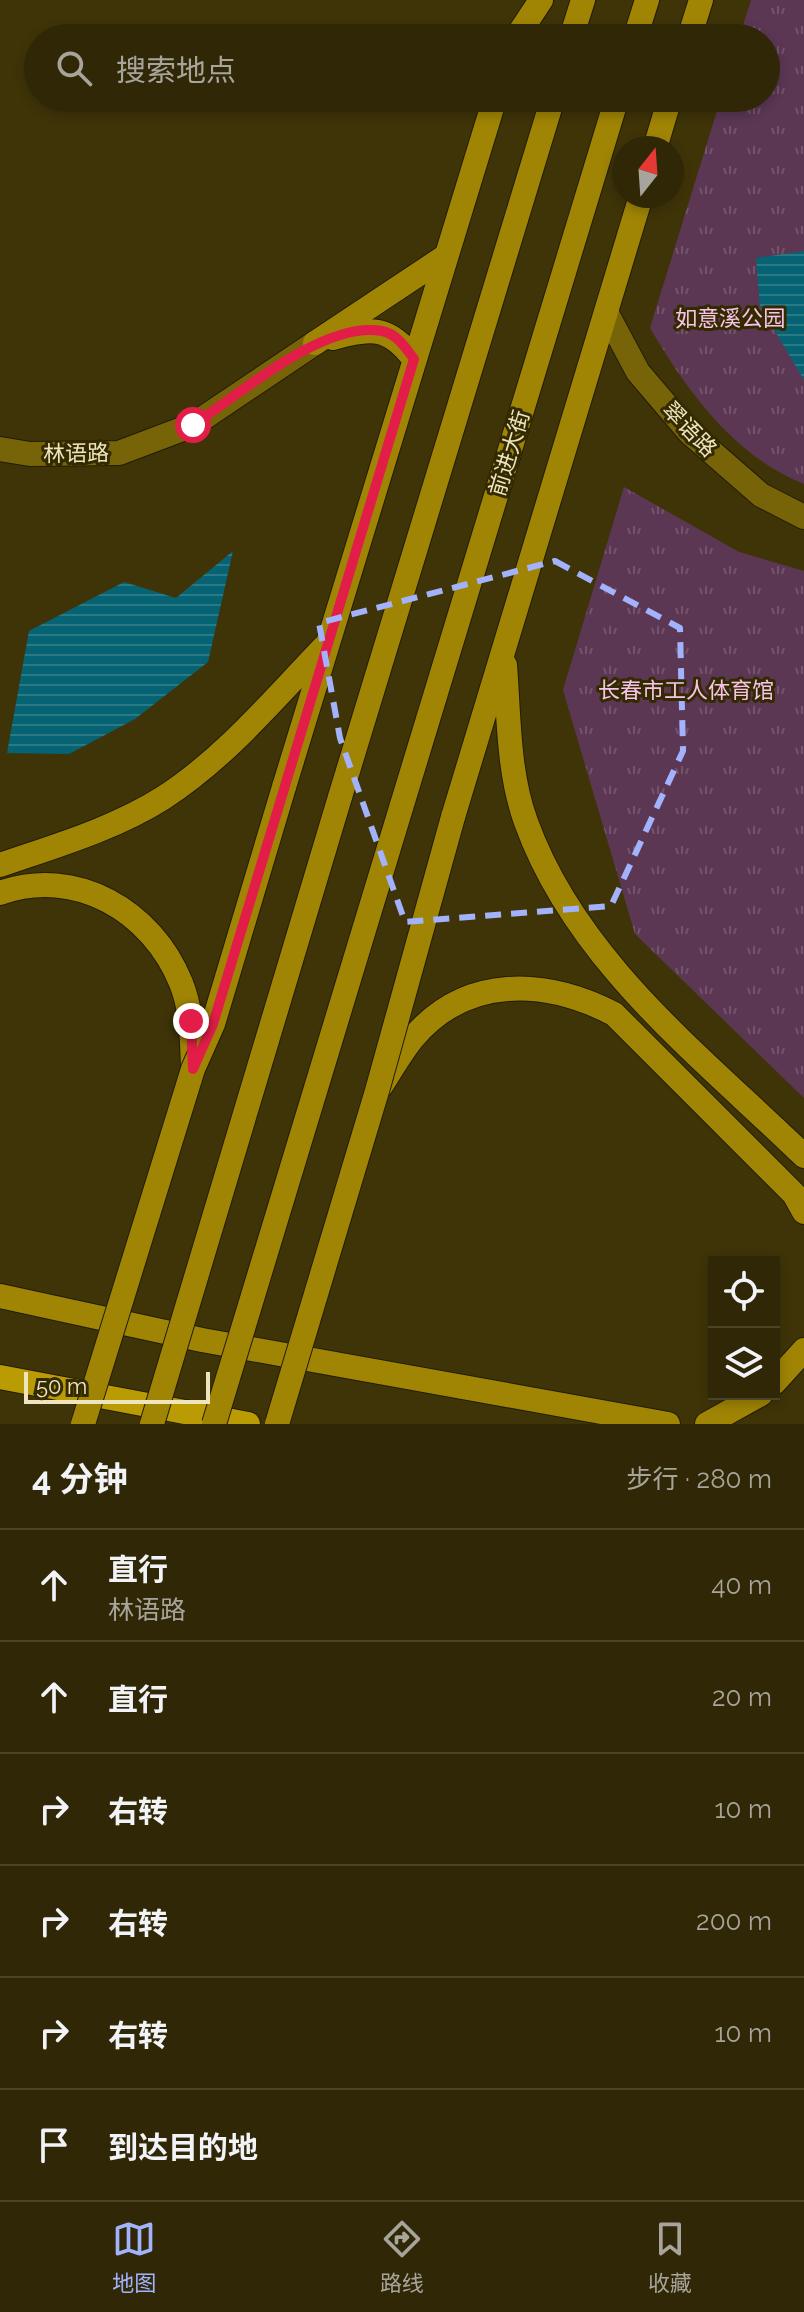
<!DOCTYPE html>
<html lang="zh">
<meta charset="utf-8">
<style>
:root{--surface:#2f2706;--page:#3b3314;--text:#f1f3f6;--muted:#a7a59b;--line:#4a4428;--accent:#a2b2fd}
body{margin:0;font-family:Raleway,"Noto Sans SC",sans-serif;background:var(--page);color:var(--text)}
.controls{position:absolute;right:24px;bottom:24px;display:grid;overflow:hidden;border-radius:0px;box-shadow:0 4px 12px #0003}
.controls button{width:72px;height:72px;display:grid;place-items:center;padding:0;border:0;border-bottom:2px solid var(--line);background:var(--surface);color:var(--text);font:40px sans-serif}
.compass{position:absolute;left:612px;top:136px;width:72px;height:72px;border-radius:50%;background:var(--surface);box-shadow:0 4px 12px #0003;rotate:17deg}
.scale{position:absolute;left:24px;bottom:20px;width:186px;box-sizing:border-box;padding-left:8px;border:4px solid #eee4be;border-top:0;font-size:22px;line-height:28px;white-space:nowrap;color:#eee4be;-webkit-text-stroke:6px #342a00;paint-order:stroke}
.stop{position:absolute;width:24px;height:24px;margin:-18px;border:6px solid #e11d48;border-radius:50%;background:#fff}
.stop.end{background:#e11d48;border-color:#fff;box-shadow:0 2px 8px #0008}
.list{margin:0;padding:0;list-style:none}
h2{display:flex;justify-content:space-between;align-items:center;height:104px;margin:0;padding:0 32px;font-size:34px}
h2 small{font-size:26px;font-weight:400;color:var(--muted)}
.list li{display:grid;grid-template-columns:52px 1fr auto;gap:24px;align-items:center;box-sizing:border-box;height:112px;padding:0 32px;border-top:2px solid var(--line)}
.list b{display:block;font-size:30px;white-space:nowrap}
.list p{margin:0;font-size:26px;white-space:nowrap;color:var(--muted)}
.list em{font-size:26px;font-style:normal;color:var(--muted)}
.icon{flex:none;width:44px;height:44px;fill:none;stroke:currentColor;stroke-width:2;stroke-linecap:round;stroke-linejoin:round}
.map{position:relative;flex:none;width:804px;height:1424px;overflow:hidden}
.search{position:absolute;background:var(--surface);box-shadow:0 4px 12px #0003;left:24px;right:24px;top:24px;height:88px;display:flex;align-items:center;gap:20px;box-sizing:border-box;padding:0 28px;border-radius:44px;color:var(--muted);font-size:30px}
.sheet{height:776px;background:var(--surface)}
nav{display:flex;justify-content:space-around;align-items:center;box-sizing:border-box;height:112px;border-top:2px solid var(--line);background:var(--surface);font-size:22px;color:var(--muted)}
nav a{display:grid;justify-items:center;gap:4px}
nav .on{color:var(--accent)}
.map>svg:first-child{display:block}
.park{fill:url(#park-tufts)}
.water{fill:url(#water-rules)}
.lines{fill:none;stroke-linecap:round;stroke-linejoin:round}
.minor-casing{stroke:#221c04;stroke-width:26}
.major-casing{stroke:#221c04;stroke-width:26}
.highway-casing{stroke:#221c04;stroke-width:26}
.minor{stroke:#786408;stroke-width:24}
.major{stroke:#a08505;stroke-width:24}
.highway{stroke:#bb9b03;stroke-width:24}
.major-bridge-casing{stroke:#221c04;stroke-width:26;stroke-linecap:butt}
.major-bridge{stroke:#a08505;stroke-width:24}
.route{stroke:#e11d48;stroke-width:10}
.marked{fill:none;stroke:#a2b2fd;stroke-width:6;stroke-dasharray:16 10;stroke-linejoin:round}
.labels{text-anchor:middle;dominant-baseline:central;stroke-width:6;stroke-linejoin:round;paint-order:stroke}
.park-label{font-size:22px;fill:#f7c3eb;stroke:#342a00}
.street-label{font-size:22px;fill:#eee4be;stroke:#342a00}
</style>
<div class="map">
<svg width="804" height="1424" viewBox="0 0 804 1424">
<defs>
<pattern id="park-tufts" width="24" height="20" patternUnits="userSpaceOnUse" patternTransform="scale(2)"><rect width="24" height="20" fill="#5b3754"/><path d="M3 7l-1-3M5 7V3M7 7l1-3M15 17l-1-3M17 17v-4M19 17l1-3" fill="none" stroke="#73546b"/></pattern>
<pattern id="water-rules" width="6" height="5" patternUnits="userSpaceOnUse" patternTransform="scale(2)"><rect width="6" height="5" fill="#066373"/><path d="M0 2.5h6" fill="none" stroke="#2b7985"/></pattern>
</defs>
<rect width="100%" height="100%" fill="#3f3408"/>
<path class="park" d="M751,0H804V484C733,455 688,392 650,328L721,98H766V38H739Z
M624,487L739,552L804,571V1098L635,934L563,690Z"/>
<path class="water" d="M804,251V380L760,306L756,258Z
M233,551L208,662L135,719L69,754L7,753L29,631L124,582L176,598Z"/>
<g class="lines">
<defs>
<path id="minor" d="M606,312L638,372L690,433L761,495L804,517
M0,449L30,454L119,453L193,425L315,343"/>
<path id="major" d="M516,38L541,0
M571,38L583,0
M635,38L647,0
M689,38L701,0
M655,148L670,98
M333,338C371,327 389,326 414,359
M315,343L446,256
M505,665C509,717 508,773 526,822C576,961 701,1056 804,1156
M284,787L495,98
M340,797L553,98
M401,808L617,98
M453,817L641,196
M0,865C55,846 114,829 163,798C225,758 273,700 323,648
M0,893C76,866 152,911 181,983C192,1010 192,1040 193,1069
M381,1086C391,1070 401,1053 412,1039C466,974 546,979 614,1014L794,1194L804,1212
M0,1296L202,1340L668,1424
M774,1383L804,1350
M707,1424L761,1394"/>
<path id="highway" d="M0,1377L248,1424"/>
</defs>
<use href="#minor" class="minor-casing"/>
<use href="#major" class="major-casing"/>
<use href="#highway" class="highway-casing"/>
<use href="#minor" class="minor"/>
<use href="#major" class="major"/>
<use href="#highway" class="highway"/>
<defs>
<path id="major-bridge" d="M83,1424L193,1069L213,1024L284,787
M152,1424L340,797
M214,1424L401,808
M277,1424L377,1091L453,817"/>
</defs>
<use href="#major-bridge" class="major-bridge-casing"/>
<use href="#major-bridge" class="major-bridge"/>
</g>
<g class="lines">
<path class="route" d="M191,1021L193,1069L213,1024L414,359C405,347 397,334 382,331C324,320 240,394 193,425"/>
</g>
<path class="marked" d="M555,561L680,628L683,751L611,906L405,922L340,738L319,623Z"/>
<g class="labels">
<g class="park-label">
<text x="730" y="318">如意溪公园</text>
<text x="686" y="690">长春市工人体育馆</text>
</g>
<g class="street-label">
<text transform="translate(690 429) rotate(46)">翠语路</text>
<text transform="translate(76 453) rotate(-1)">林语路</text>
<text transform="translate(509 453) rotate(-73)">前进大街</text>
</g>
</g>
</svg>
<div class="controls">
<button><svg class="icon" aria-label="locate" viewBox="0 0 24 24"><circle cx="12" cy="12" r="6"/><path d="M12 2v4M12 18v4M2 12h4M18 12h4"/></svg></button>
<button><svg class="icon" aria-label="layers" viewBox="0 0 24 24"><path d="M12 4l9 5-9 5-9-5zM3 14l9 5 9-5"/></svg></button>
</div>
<svg class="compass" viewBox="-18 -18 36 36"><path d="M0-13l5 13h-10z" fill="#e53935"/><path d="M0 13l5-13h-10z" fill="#a7a59b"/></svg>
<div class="scale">50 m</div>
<div class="stop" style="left:193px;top:425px"></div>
<div class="stop end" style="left:191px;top:1021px"></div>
<div class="search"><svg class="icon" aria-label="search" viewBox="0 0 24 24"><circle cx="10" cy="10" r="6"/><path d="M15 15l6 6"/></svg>搜索地点</div>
</div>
<section class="sheet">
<h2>4 分钟<small>步行 · 280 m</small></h2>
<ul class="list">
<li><svg class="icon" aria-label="ahead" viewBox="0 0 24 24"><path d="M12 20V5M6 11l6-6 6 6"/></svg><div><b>直行</b><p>林语路</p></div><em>40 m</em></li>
<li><svg class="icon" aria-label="ahead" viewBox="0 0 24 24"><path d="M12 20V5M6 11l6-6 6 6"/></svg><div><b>直行</b></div><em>20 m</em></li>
<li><svg class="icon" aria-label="right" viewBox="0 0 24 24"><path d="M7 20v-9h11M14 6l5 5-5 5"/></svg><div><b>右转</b></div><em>10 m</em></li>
<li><svg class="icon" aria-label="right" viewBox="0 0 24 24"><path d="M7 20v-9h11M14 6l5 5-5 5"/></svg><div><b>右转</b></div><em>200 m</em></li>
<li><svg class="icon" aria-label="right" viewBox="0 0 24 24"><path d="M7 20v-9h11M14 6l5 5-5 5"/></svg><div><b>右转</b></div><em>10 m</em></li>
<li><svg class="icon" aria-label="arrive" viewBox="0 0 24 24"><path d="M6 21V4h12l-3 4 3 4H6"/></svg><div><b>到达目的地</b></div></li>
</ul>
</section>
<nav>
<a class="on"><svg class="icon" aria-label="map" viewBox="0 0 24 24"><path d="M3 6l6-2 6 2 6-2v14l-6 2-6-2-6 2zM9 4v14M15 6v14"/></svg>地图</a>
<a><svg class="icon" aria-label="directions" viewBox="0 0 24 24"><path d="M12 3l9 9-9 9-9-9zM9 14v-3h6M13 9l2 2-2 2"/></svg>路线</a>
<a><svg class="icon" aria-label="saved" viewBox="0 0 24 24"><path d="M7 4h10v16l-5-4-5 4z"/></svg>收藏</a>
</nav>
